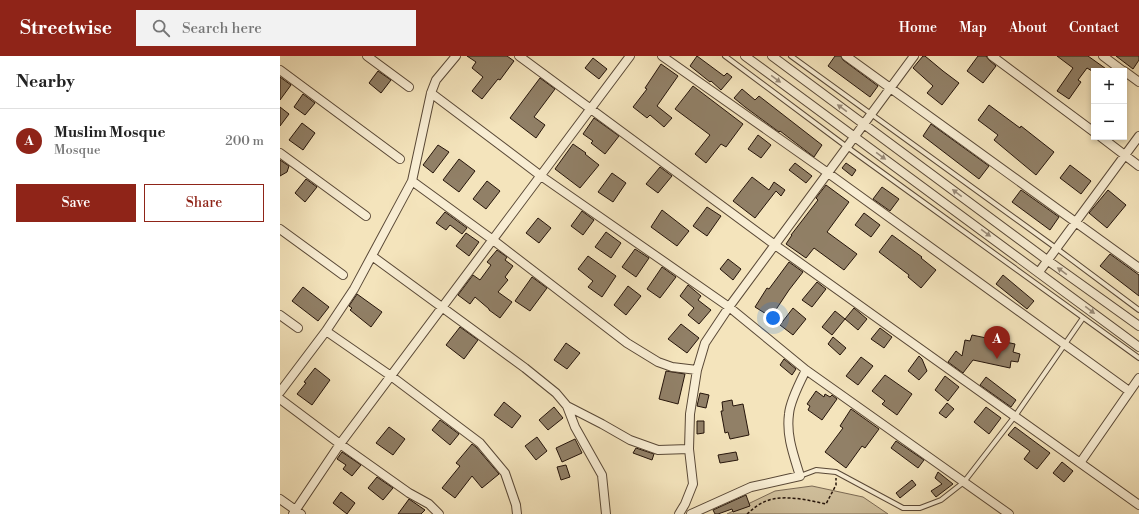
<!DOCTYPE html>
<meta charset="utf-8">
<style>
:root{--surface:#fff;--page:#f2f2f2;--text:#222;--muted:#767676;--line:#e0e0e0;--accent:#8f2418}
body{margin:0;font-family:"Libre Bodoni",serif;background:var(--page);color:var(--text)}
.controls{position:absolute;right:12px;top:12px;display:grid;overflow:hidden;border-radius:0px;box-shadow:0 2px 6px #0003}
.controls button{width:36px;height:36px;display:grid;place-items:center;padding:0;border:0;border-bottom:1px solid var(--line);background:var(--surface);color:var(--text);font:20px sans-serif}
.you{position:absolute;left:493px;top:262px;width:14px;height:14px;margin:-10px;border:3px solid #fff;border-radius:50%;background:#1a73e8;box-shadow:0 0 0 6px #1a73e833}
.badge{display:grid;place-items:center;width:26px;height:26px;border-radius:50%;background:var(--accent);color:#fff;font-size:13px;font-weight:700}
.pin{position:absolute;translate:-50% -33px;filter:drop-shadow(0 1px 2px #0008)}
.pin::after{content:'';position:absolute;top:21px;width:14px;height:12px;background:inherit;clip-path:polygon(0 0,100% 0,50% 100%)}
.list{margin:0;padding:0;list-style:none}
h2{display:flex;justify-content:space-between;align-items:center;height:52px;margin:0;padding:0 16px;font-size:17px}
h2 small{font-size:13px;font-weight:400;color:var(--muted)}
.list li{display:grid;grid-template-columns:26px 1fr auto;gap:12px;align-items:center;box-sizing:border-box;height:64px;padding:0 16px;border-top:1px solid var(--line)}
.list b{display:block;font-size:15px;white-space:nowrap}
.list p{margin:0;font-size:13px;white-space:nowrap;color:var(--muted)}
.list em{font-size:13px;font-style:normal;color:var(--muted)}
.actions{display:flex;gap:8px;padding:12px 16px}
.actions a{flex:1;padding:9px 0;border:1px solid var(--accent);border-radius:0px;text-align:center;font-size:14px;color:var(--accent)}
.actions .main{background:var(--accent);color:#fff}
.icon{flex:none;width:22px;height:22px;fill:none;stroke:currentColor;stroke-width:2;stroke-linecap:round;stroke-linejoin:round}
.map{position:relative;flex:none;width:859px;height:458px;overflow:hidden}
header{display:flex;align-items:center;gap:24px;box-sizing:border-box;height:56px;padding:0 20px;background:var(--accent);color:#fff}
header strong{font-size:19px}
nav{display:flex;gap:22px;margin-inline-start:auto;font-size:14px}
.search{width:280px;height:36px;background:var(--page);display:flex;align-items:center;gap:10px;box-sizing:border-box;padding:0 14px;border-radius:0px;color:var(--muted);font-size:15px}
main{display:flex}
aside{flex:1;background:var(--surface)}
.map>svg:first-child{display:block}
.green{fill:#d1c19e;stroke:#7b6a54}
.building{fill:#918067;stroke:#25140a}
.lines{fill:none;stroke-linecap:round;stroke-linejoin:round}
.lane-casing{stroke:#594836;stroke-width:6}
.street-casing{stroke:#594836;stroke-width:10}
.path{stroke:#25140a;stroke-width:1.5;stroke-dasharray:3 2;stroke-linecap:butt}
.lane{stroke:#f8edd3;stroke-width:4}
.street{stroke:#f8edd3;stroke-width:8}
.oneway{fill:#998b79}
</style>
<header>
<strong>Streetwise</strong>
<div class="search"><svg class="icon" aria-label="search" viewBox="0 0 24 24"><circle cx="10" cy="10" r="6"/><path d="M15 15l6 6"/></svg>Search here</div>
<nav><a>Home</a><a>Map</a><a>About</a><a>Contact</a></nav>
</header>
<main>
<aside>
<h2>Nearby<small></small></h2>
<ul class="list">
<li><span class="badge">A</span><div><b>Muslim Mosque</b><p>Mosque</p></div><em>200 m</em></li>
</ul>
<div class="actions"><a class="main">Save</a><a>Share</a></div>
</aside>
<div class="map">
<svg width="859" height="458" viewBox="0 0 859 458">
<rect width="100%" height="100%" fill="#f4e4bc"/>
<filter id="stains"><feTurbulence type="fractalNoise" baseFrequency=".005" numOctaves="4"/><feColorMatrix values="0 0 0 0 .2 0 0 0 0 .09 0 0 0 0 .02 0 0 0 .5 -.17"/></filter>
<radialGradient id="worn" r=".72"><stop offset=".6" stop-color="#630" stop-opacity="0"/><stop offset="1" stop-color="#630" stop-opacity=".3"/></radialGradient>
<path class="green" d="M532,430L583,441L608,458H447L495,435Z"/>
<path class="building" d="M187,0H227L234,5L220,24L218,23L202,43L192,35L203,21L192,12L196,6Z
M417,0L444,20L447,17L452,21L441,34L431,25L430,26L410,10Z
M555,0H561L563,4L598,30L590,41L548,10Z
M643,0H645L663,15L679,27L662,49L647,37L653,30L633,12Z
M698,0H706L709,4L716,10L703,27L687,15Z
M777,0H808L829,15H812L807,12L798,24L801,26L789,43L777,35L793,12Z
M836,0H859V4L853,13Z
M313,2L327,13L319,23L305,12Z
M381,8L398,20L377,50L392,62L384,71L370,59L367,62L353,51L367,33L365,32Z
M98,15L111,24L101,37L89,27Z
M0,21L11,29L0,44Z
M260,22L275,33L254,61L265,69L256,82L230,62Z
M413,30L463,68L446,91L441,88L426,107L415,98L430,79L395,53Z
M462,33L475,44L479,40L542,89L534,101L500,75L499,76L465,51L454,42Z
M23,38L35,47L25,59L14,51Z
M709,49L740,72L741,70L774,96L756,119L714,84L718,79L698,64Z
M0,51L9,58L0,70Z
M314,62L339,80L325,98L311,87L313,85L303,78Z
M22,67L35,77L23,94L9,84Z
M651,68L709,110L699,123L643,80Z
M478,79L491,89L481,102L468,93Z
M293,88L306,97L305,98L319,109L300,132L275,113Z
M158,89L169,96L153,117L143,109Z
M179,103L195,115L179,136L163,124Z
M0,104L9,110L7,116L0,120Z
M515,107L532,120L526,127L509,114Z
M566,107L576,114L572,120L562,112Z
M790,109L811,125L801,138L780,122Z
M380,111L392,120L378,137L366,128Z
M332,117L346,127L333,146L318,136Z
M472,121L489,134L494,126L505,134L501,140L496,135L475,162L453,145Z
M26,123L37,131L25,146L15,137Z
M207,125L220,135L206,153L193,143Z
M546,129L569,146L547,176L577,198L564,214L534,192L526,202L506,188L512,179H511L538,144L536,142Z
M602,131L619,143L610,155L593,143Z
M741,134L779,161L770,174L732,146Z
M828,134L846,149L827,172L809,157Z
M427,151L441,160L427,180L413,170Z
M382,154L409,175L397,190L371,171Z
M302,155L314,164L303,179L291,170Z
M165,156L187,172L182,178L170,169L166,174L156,167Z
M584,157L600,169L591,181L575,169Z
M258,162L271,172L259,187L246,177Z
M326,176L341,187L331,202L315,191Z
M186,177L199,186L189,200L176,190Z
M612,179L642,201L641,202L656,214L641,232L628,221L629,219L599,196Z
M355,193L369,202L356,221L342,211Z
M217,194L227,201L225,204L233,210L225,221L228,224L218,236L232,246L220,262L209,254V253L195,241L190,248L178,239L193,219L200,224L211,209L207,206Z
M830,198L859,219V240L820,210Z
M308,200L336,220L322,241L308,231L313,225L298,213Z
M448,203L461,213L453,224L440,213Z
M509,206L523,216L509,234L491,261L475,251L487,232L489,233Z
M382,211L396,221L380,242L367,233Z
M723,219L754,245L747,253L716,228Z
M252,221L267,232L250,255L235,245Z
M537,226L546,233L532,251L522,244Z
M408,229L421,240L418,244L431,254L419,268L408,259L414,252L400,240Z
M348,230L361,240L346,259L334,249Z
M23,231L49,251L38,265L12,245Z
M77,238L102,256L91,271L70,254L72,252L69,250Z
M513,252L526,263L513,279L500,269Z
M574,252L587,263L578,274L565,263Z
M555,255L565,263L552,279L542,271Z
M401,268L419,282L407,297L388,283Z
M180,271L198,284L184,303L166,289Z
M600,272L612,281L604,292L591,283Z
M692,279L735,288L733,296L740,298L738,306L731,305L730,312L693,304L683,317L668,306L676,295L682,300L685,284L690,285Z
M553,281L566,292L560,299L548,288Z
M286,287L300,297L287,313L274,304Z
M639,300L642,303L647,315L639,324L628,315Z
M581,301L593,310L578,329L566,320Z
M504,303L516,313L512,319L500,309Z
M35,312L50,324L32,349L17,338L26,327L24,326Z
M386,315L405,318L398,348L379,343Z
M605,319L632,338L617,359L602,348L605,345L592,335Z
M665,320L679,331L668,345L655,334Z
M706,321L736,344L731,351L700,329Z
M536,335L544,341L545,338L550,341L552,339L557,343L542,364L528,354L530,350L527,348Z
M420,337L429,339L426,352L417,350Z
M452,344L453,350L463,348L469,379L450,383L448,376L445,377L441,355H443L442,346Z
M224,346L241,360L232,372L214,359Z
M667,347L674,353L666,362L659,357Z
M274,351L283,362L268,374L259,364Z
M706,351L721,362L709,378L694,366Z
M571,353L599,373L585,392L582,390L566,412L545,396L563,372L560,370Z
M160,364L179,378L170,389L152,374Z
M417,365H424V377L417,378Z
M109,371L125,383L113,399L96,387Z
M735,371L770,397L757,413L744,403L750,395L728,379Z
M257,381L267,395L256,404L245,390Z
M295,383L302,397L282,406L276,392Z
M616,385L644,404L638,412L611,392Z
M192,388L196,391L219,418L202,432L192,420L175,442L162,432L180,410L176,407Z
M356,392L374,398L372,404L353,397Z
M62,396L81,409L72,420L63,413L66,409L57,403Z
M456,396L458,404L440,407L438,399Z
M782,406L793,415L784,426L773,417Z
M286,409L290,421L281,424L277,411Z
M658,416L673,428L656,441L651,435L662,428L655,422Z
M97,421L113,432L103,444L88,432Z
M632,424L636,429L620,442L616,437Z
M61,436L75,447L67,458L53,447Z
M466,439L470,450L453,456L452,453L438,458H435L433,454Z
M129,443L145,454L141,458H118Z"/>
<g class="lines">
<defs>
<path id="lane" d="M445,0L567,91L859,302
M511,0L776,192L859,254
M520,420L536,414L556,416L623,452H640L661,444L684,426L735,360L803,262"/>
<path id="street" d="M87,0L129,31
M239,0L495,189L859,449
M382,0L548,117L849,335
M465,0L859,291
M492,0L767,204L859,270
M566,0L859,212
M712,0L814,76
M823,0L843,15
M0,14L120,103
M844,15L859,26
M151,37L261,120L449,251L526,314L729,458
M821,81L859,110
M0,97L86,160
M132,125L213,184L347,287L378,306L392,311L417,314
M0,173L63,219
M92,200L245,312L276,337L287,350L295,371L322,419L326,458
M759,216L859,80
M0,259L18,272
M46,275L111,320L200,387L225,417L236,449L237,458
M0,336L46,275L74,233L132,125L151,37L156,24L176,0
M0,343L60,388L129,437L149,448L159,458
M287,350L322,368L350,384L378,394L409,393
M800,407L859,322
M0,443L21,458
M13,458L60,388L350,0
M399,458L405,448L413,428L409,393L410,358L417,314L425,287L449,251L634,0
M411,458L471,431L520,420C514,400 506,380 509,358C510,345 520,326 526,314"/>
</defs>
<use href="#lane" class="lane-casing"/>
<use href="#street" class="street-casing"/>
<path class="path" d="M467,458C472,454 477,449 482,447C500,437 528,444 546,448L556,429V422"/>
<use href="#lane" class="lane"/>
<use href="#street" class="street"/>
</g>
<defs><path id="oneway-solid" d="M-6-.8H1V-3.2L6.5 0L1 3.2V.8H-6Z"/></defs>
<g class="oneway">
<use href="#oneway-solid" transform="translate(496 23) rotate(36)"/>
<use href="#oneway-solid" transform="translate(562 52) rotate(-144)"/>
<use href="#oneway-solid" transform="translate(601 100) rotate(36)"/>
<use href="#oneway-solid" transform="translate(677 137) rotate(-143)"/>
<use href="#oneway-solid" transform="translate(706 177) rotate(36)"/>
<use href="#oneway-solid" transform="translate(782 215) rotate(-144)"/>
<use href="#oneway-solid" transform="translate(810 254) rotate(37)"/>
</g>
<rect width="100%" height="100%" filter="url(#stains)"/>
<rect width="100%" height="100%" fill="url(#worn)"/>
</svg>
<div class="controls">
<button>+</button>
<button>−</button>
</div>
<div class="you"></div>
<div class="pin badge" style="left:717px;top:303px">A</div>
</div>
</main>
